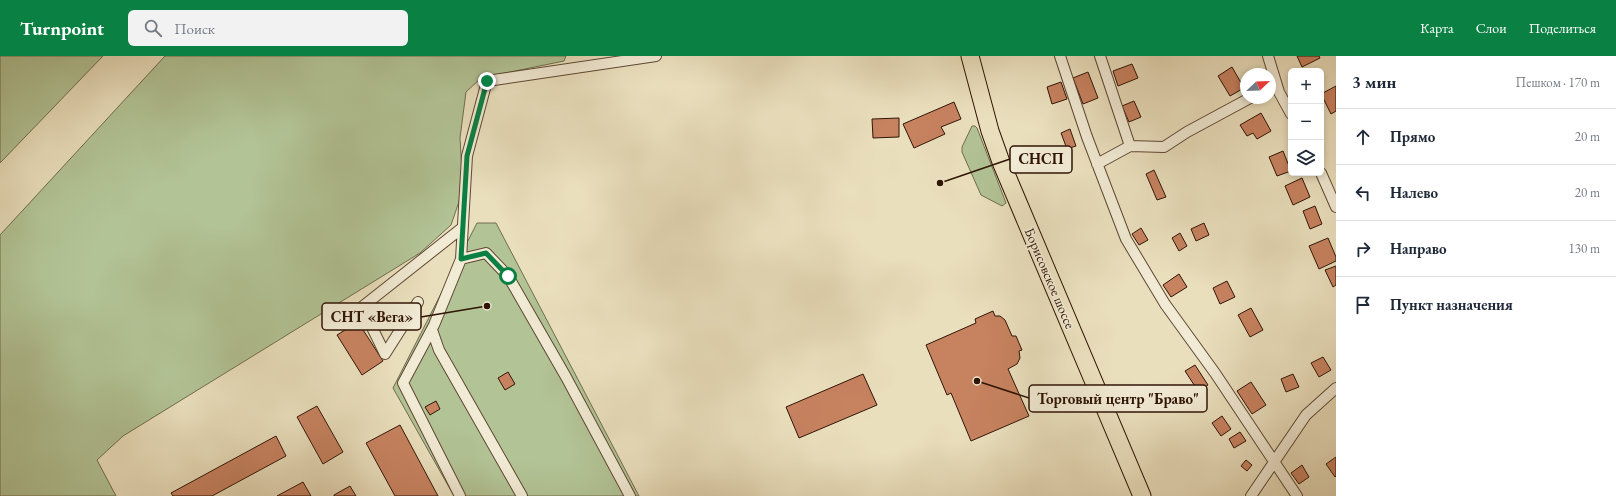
<!DOCTYPE html>
<html lang="ru">
<meta charset="utf-8">
<style>
:root{--surface:#fff;--page:#f2f2f3;--text:#1f2937;--muted:#747a83;--line:#e0e1e3;--accent:#0b8043}
body{margin:0;font-family:"EB Garamond",serif;background:var(--page);color:var(--text)}
.controls{position:absolute;right:12px;top:12px;display:grid;overflow:hidden;border-radius:6px;box-shadow:0 2px 6px #0003}
.controls button{width:36px;height:36px;display:grid;place-items:center;padding:0;border:0;border-bottom:1px solid var(--line);background:var(--surface);color:var(--text);font:20px sans-serif}
.compass{position:absolute;left:1240px;top:12px;width:36px;height:36px;border-radius:50%;background:var(--surface);box-shadow:0 2px 6px #0003;rotate:67deg}
.stop{position:absolute;width:12px;height:12px;margin:-9px;border:3px solid #0b8043;border-radius:50%;background:#fff}
.stop.end{background:#0b8043;border-color:#fff;box-shadow:0 1px 4px #0008}
.list{margin:0;padding:0;list-style:none}
h2{display:flex;justify-content:space-between;align-items:center;height:52px;margin:0;padding:0 16px;font-size:17px}
h2 small{font-size:13px;font-weight:400;color:var(--muted)}
.list li{display:grid;grid-template-columns:26px 1fr auto;gap:12px;align-items:center;box-sizing:border-box;height:56px;padding:0 16px;border-top:1px solid var(--line)}
.list b{display:block;font-size:15px;white-space:nowrap}
.list em{font-size:13px;font-style:normal;color:var(--muted)}
.icon{flex:none;width:22px;height:22px;fill:none;stroke:currentColor;stroke-width:2;stroke-linecap:round;stroke-linejoin:round}
.map{position:relative;flex:none;width:1336px;height:440px;overflow:hidden}
header{display:flex;align-items:center;gap:24px;box-sizing:border-box;height:56px;padding:0 20px;background:var(--accent);color:#fff}
header strong{font-size:19px}
nav{display:flex;gap:22px;margin-inline-start:auto;font-size:14px}
.search{width:280px;height:36px;background:var(--page);display:flex;align-items:center;gap:10px;box-sizing:border-box;padding:0 14px;border-radius:6px;color:var(--muted);font-size:15px}
main{display:flex}
aside{flex:1;background:var(--surface)}
.map>svg:first-child{display:block}
.green{fill:#b2c395;stroke:#716c4d}
.building{fill:#c78260;stroke:#301505}
.lines{fill:none;stroke-linecap:round;stroke-linejoin:round}
.minor-casing{stroke:#5e4833;stroke-width:12}
.primary-casing{stroke:#301505;stroke-width:19}
.minor{stroke:#f1ead4;stroke-width:10}
.primary{stroke:#eadfbd;stroke-width:17}
.route{stroke:#0b8043;stroke-width:5}
.labels{text-anchor:middle;dominant-baseline:central;stroke-width:3;stroke-linejoin:round;paint-order:stroke}
.street-label{font-size:14px;fill:#301505;stroke:#f1ead4}
.leader{fill:none;stroke:#301505;stroke-width:1.5}
.callout-dot{fill:#301505;stroke:#f1ead4;stroke-width:1.5}
.callout{fill:#f1ead4;stroke:#301505;stroke-width:1.5}
.callout-label{font-size:15px;text-anchor:middle;font-weight:bold;fill:#301505}
</style>
<header>
<strong>Turnpoint</strong>
<div class="search"><svg class="icon" aria-label="search" viewBox="0 0 24 24"><circle cx="10" cy="10" r="6"/><path d="M15 15l6 6"/></svg>Поиск</div>
<nav><a>Карта</a><a>Слои</a><a>Поделиться</a></nav>
</header>
<main>
<div class="map">
<svg width="1336" height="440" viewBox="0 0 1336 440">
<rect width="100%" height="100%" fill="#eadfbd"/>
<filter id="stains"><feTurbulence type="fractalNoise" baseFrequency=".005" numOctaves="4"/><feColorMatrix values="0 0 0 0 .2 0 0 0 0 .09 0 0 0 0 .02 0 0 0 .5 -.17"/></filter>
<radialGradient id="worn" r=".72"><stop offset=".6" stop-color="#630" stop-opacity="0"/><stop offset="1" stop-color="#630" stop-opacity=".3"/></radialGradient>
<path class="green" d="M0,0H103L0,107Z
M165,0H566L564,5L481,22L466,36L460,82L463,134L451,169L420,197L123,380L97,404L116,440H0V179Z
M972,70H975L977,72L1006,147L1002,150L981,139L962,96V91Z
M477,167H496L639,440H454L393,332Z"/>
<path class="building" d="M1297,0H1319L1320,2L1302,11Z
M1132,8L1138,22L1118,30L1113,15Z
M1232,11L1244,32L1230,40L1218,20Z
M1088,16L1098,42L1083,48L1073,22Z
M1061,26L1067,43L1052,48L1047,31Z
M1336,30V55L1331,58L1321,38Z
M1134,45L1141,61L1129,66L1122,50Z
M954,46L961,63L941,71L945,78L914,92L903,68Z
M1261,57L1271,75L1257,83L1253,77L1247,80L1240,69Z
M899,62V81L873,82L872,63Z
M1070,73L1076,90L1067,93L1061,77Z
M1283,95L1291,115L1277,120L1269,101Z
M1154,114L1166,141L1157,144L1146,118Z
M1302,122L1310,141L1293,149L1285,130Z
M1315,150L1322,168L1310,173L1303,155Z
M1204,167L1209,179L1196,185L1191,173Z
M1141,172L1148,184L1139,189L1132,178Z
M1180,177L1187,190L1179,195L1172,182Z
M1328,182L1336,201V205L1319,213L1309,190Z
M1336,210V229L1333,231L1325,214Z
M1179,218L1187,231L1171,241L1163,229Z
M1227,225L1235,241L1220,248L1213,232Z
M1251,252L1263,274L1250,281L1238,259Z
M993,255L995,260H1000L1005,264L1012,280H1016L1022,294L1019,295L1020,302L1017,308L1008,313L1029,360L971,385L951,337L947,339L926,289L976,267L975,263Z
M358,266L383,305L362,319L337,279Z
M1323,301L1331,314L1319,321L1311,307Z
M1195,309L1208,329L1198,335L1185,315Z
M508,316L515,328L505,334L498,322Z
M863,318L877,349L799,382L786,351Z
M1293,318L1299,331L1286,336L1281,323Z
M1251,326L1266,349L1252,358L1237,335Z
M436,345L440,353L430,359L425,351Z
M317,350L343,396L323,408L297,361Z
M1222,360L1231,373L1221,380L1212,367Z
M400,369L438,440H395L366,387Z
M1240,376L1246,385L1234,392L1229,383Z
M276,380L286,400L212,440H173L171,437Z
M1336,401V420L1335,421L1326,408Z
M1246,404L1252,409L1247,415L1241,410Z
M1302,409L1309,421L1299,428L1291,417Z
M303,426L311,440H277Z
M350,430L356,440H334V439Z"/>
<g class="lines">
<defs>
<path id="minor" d="M1060,0L1087,81L1126,183L1165,248L1215,317L1297,440
M1100,0L1130,90
M1268,0L1279,36L1291,58
M1097,108L1130,90L1164,91L1187,76L1250,42
M1321,117L1336,151
M461,203L486,197L508,220L566,321L630,440
M418,246L385,298L362,251L462,172
M432,274L439,294L522,440
M460,440L403,327L434,269L461,203L467,100L487,25L656,0
M1251,440L1306,359L1336,332"/>
<path id="primary" d="M970,0L990,75L1001,106L1142,440"/>
</defs>
<use href="#minor" class="minor-casing"/>
<use href="#primary" class="primary-casing"/>
<use href="#minor" class="minor"/>
<use href="#primary" class="primary"/>
</g>
<g class="lines">
<path class="route" d="M487,25L467,100L461,203L486,197L508,220"/>
</g>
<g class="labels">
<g class="street-label">
<text transform="translate(1050 222) rotate(67)">Борисовское шоссе</text>
</g>
</g>
<path class="leader" d="M940 127L1010 103M487 250L421 261M977 325L1029 342"/>
<g class="callout-dot">
<circle cx="940" cy="127" r="4"/>
<circle cx="487" cy="250" r="4"/>
<circle cx="977" cy="325" r="4"/>
</g>
<g class="callout">
<rect x="1010" y="90" width="62" height="27" rx="4"/>
<rect x="322" y="247" width="99" height="27" rx="4"/>
<rect x="1029" y="329" width="178" height="27" rx="4"/>
</g>
<g class="callout-label">
<text x="1041" y="108">СНСП</text>
<text x="372" y="266">СНТ «Вега»</text>
<text x="1118" y="348">Торговый центр "Браво"</text>
</g>
<rect width="100%" height="100%" filter="url(#stains)"/>
<rect width="100%" height="100%" fill="url(#worn)"/>
</svg>
<div class="controls">
<button>+</button>
<button>−</button>
<button><svg class="icon" aria-label="layers" viewBox="0 0 24 24"><path d="M12 4l9 5-9 5-9-5zM3 14l9 5 9-5"/></svg></button>
</div>
<svg class="compass" viewBox="-18 -18 36 36"><path d="M0-13l5 13h-10z" fill="#e53935"/><path d="M0 13l5-13h-10z" fill="#747a83"/></svg>
<div class="stop" style="left:508px;top:220px"></div>
<div class="stop end" style="left:487px;top:25px"></div>
</div>
<aside>
<h2>3 мин<small>Пешком · 170 m</small></h2>
<ul class="list">
<li><svg class="icon" aria-label="ahead" viewBox="0 0 24 24"><path d="M12 20V5M6 11l6-6 6 6"/></svg><div><b>Прямо</b></div><em>20 m</em></li>
<li><svg class="icon" aria-label="left" viewBox="0 0 24 24"><path d="M17 20v-9H6M10 6l-5 5 5 5"/></svg><div><b>Налево</b></div><em>20 m</em></li>
<li><svg class="icon" aria-label="right" viewBox="0 0 24 24"><path d="M7 20v-9h11M14 6l5 5-5 5"/></svg><div><b>Направо</b></div><em>130 m</em></li>
<li><svg class="icon" aria-label="arrive" viewBox="0 0 24 24"><path d="M6 21V4h12l-3 4 3 4H6"/></svg><div><b>Пункт назначения</b></div></li>
</ul>
</aside>
</main>
